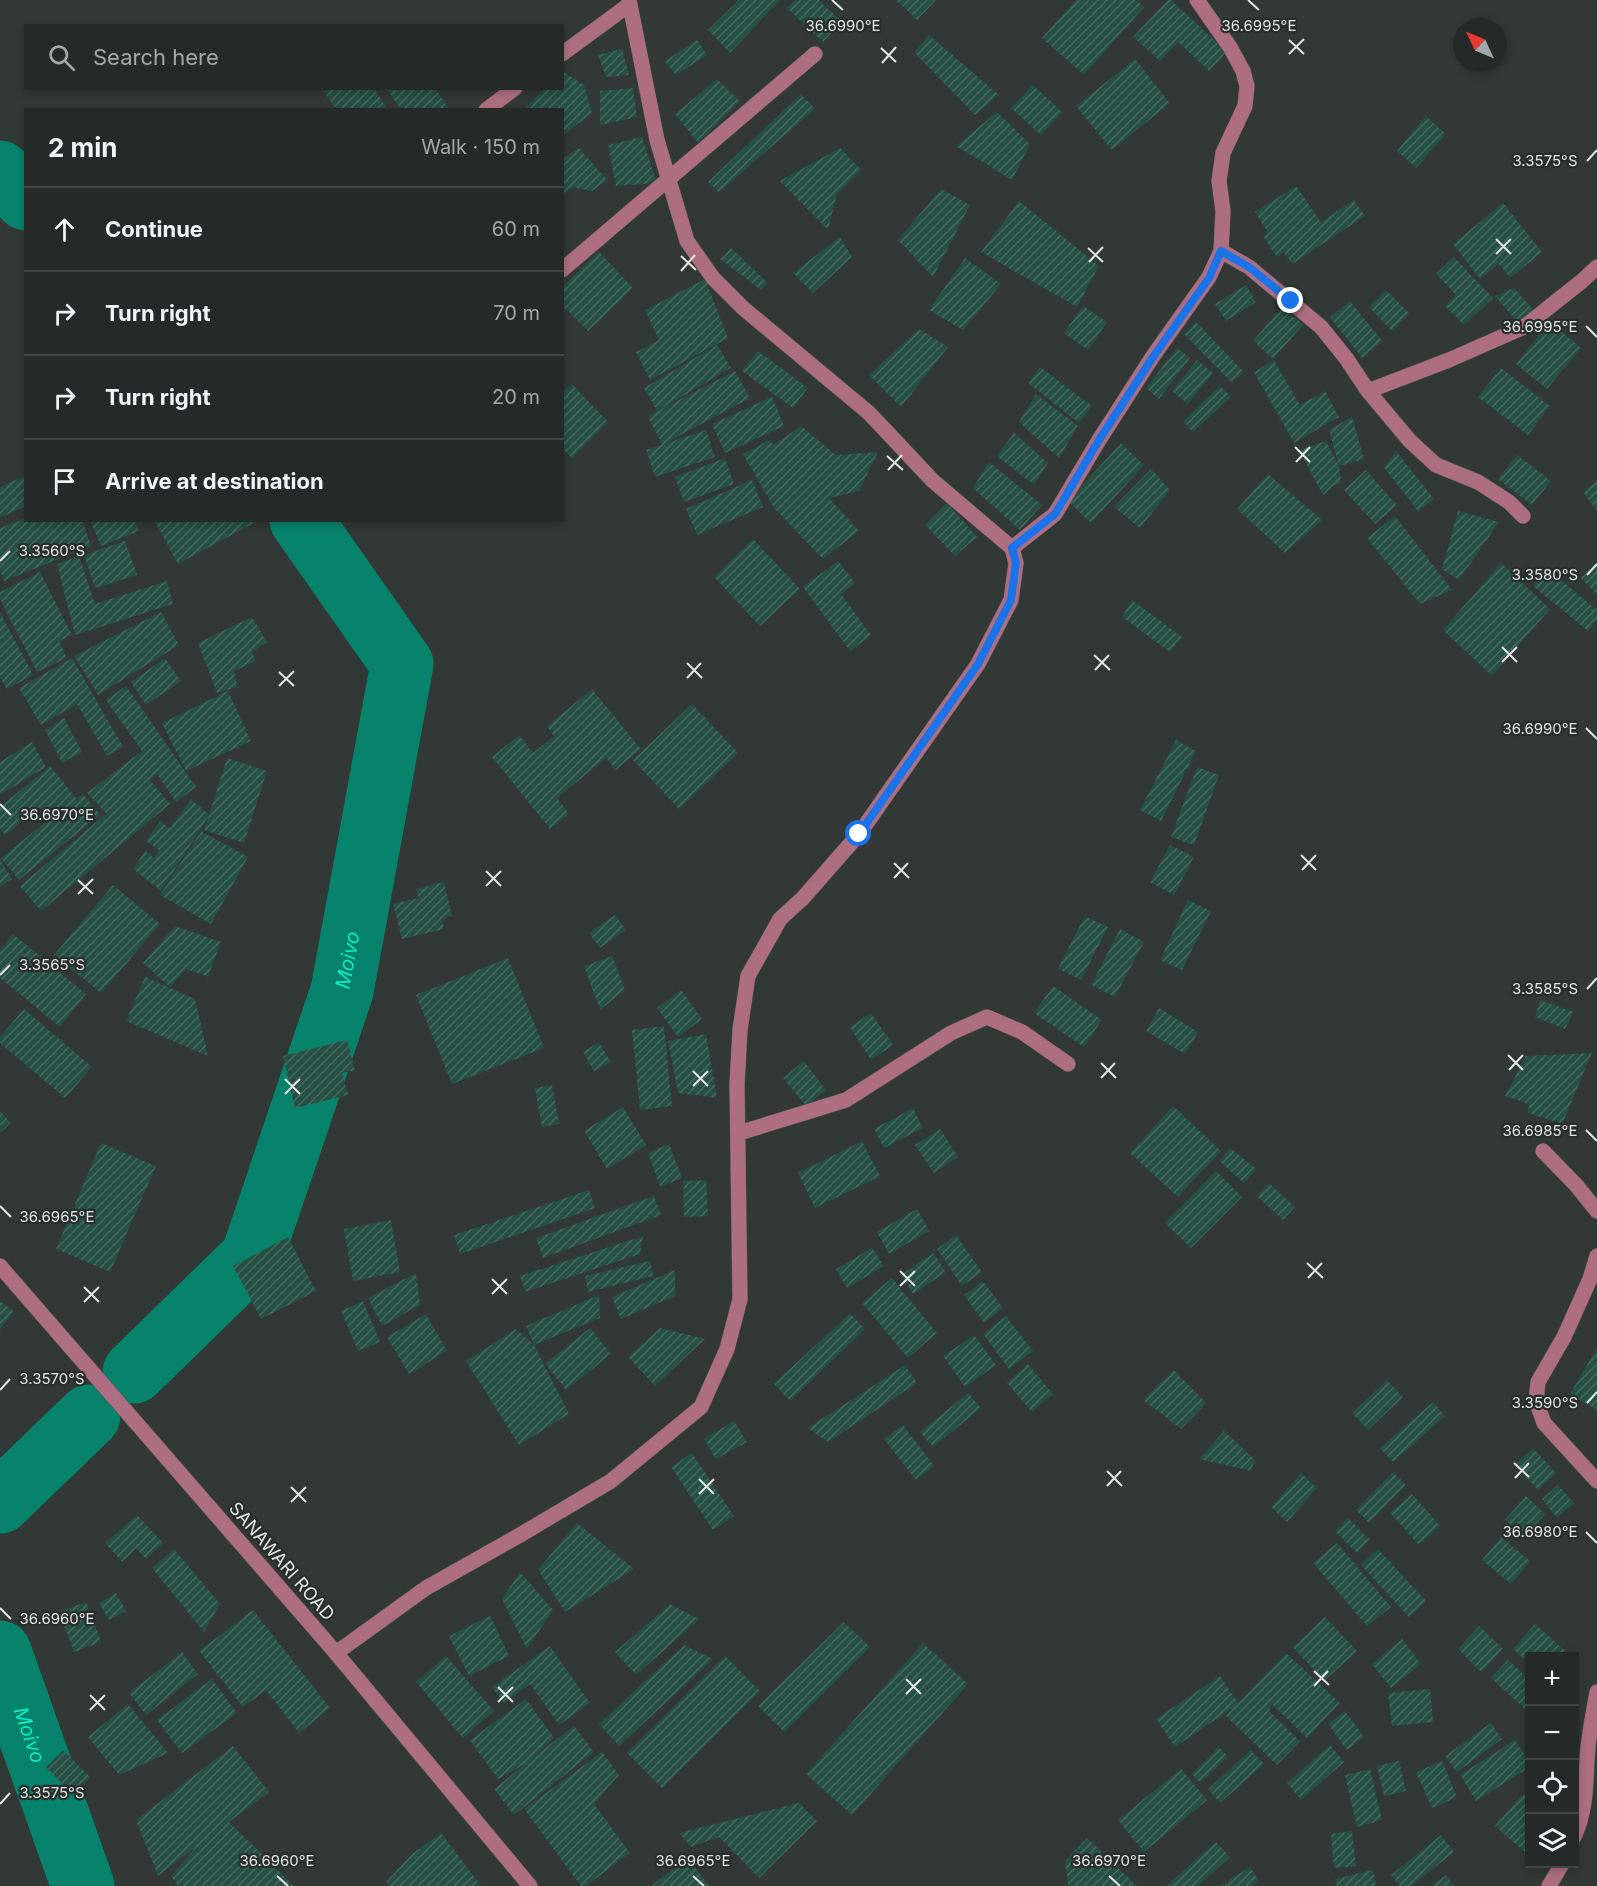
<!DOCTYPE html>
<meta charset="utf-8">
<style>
:root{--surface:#252a28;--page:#2d3230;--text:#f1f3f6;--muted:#a3a7a8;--line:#424645}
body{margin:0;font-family:Inter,sans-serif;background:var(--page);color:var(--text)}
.controls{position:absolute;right:18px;bottom:18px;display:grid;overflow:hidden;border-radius:0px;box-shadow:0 3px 9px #0003}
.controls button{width:54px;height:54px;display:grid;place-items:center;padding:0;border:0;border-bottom:2px solid var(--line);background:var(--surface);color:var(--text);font:30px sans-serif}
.compass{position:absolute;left:1453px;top:18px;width:54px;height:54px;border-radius:50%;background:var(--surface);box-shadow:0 3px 9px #0003;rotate:314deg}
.stop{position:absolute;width:18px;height:18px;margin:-14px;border:4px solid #1a73e8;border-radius:50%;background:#fff}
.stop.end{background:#1a73e8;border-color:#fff;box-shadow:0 2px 6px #0008}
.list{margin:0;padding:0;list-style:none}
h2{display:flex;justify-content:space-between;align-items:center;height:78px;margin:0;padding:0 24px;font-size:26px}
h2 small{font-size:20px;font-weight:400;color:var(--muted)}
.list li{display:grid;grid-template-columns:39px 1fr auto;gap:18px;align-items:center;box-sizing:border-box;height:84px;padding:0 24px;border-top:2px solid var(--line)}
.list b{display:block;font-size:22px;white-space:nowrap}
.list em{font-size:20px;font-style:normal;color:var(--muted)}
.icon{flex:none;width:33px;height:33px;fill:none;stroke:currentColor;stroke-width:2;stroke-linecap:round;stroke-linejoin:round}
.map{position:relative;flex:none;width:1597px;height:1886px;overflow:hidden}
.search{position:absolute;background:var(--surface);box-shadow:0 3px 9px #0003;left:24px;top:24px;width:540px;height:66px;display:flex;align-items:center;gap:15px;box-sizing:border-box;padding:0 21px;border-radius:0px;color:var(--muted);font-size:22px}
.panel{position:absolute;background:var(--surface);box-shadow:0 3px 9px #0003;left:24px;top:108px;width:540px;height:414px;border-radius:0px}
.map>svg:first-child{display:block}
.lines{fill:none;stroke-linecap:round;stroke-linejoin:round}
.river{stroke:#07836c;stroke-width:63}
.building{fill:url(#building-hatch)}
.minor-casing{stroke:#4d5452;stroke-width:16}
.minor{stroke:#ae6e82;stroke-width:15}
.route{stroke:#1a73e8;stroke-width:8}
.ticks{fill:none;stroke:#e1e5e3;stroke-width:2}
.labels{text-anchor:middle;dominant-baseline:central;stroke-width:4.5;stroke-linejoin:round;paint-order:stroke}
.street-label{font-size:18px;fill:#e1e5e3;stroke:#272e2c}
.water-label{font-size:20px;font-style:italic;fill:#0ceac1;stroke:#272e2c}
.ticks-label{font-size:15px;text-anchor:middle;fill:#e1e5e3;stroke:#272e2c;stroke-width:4.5;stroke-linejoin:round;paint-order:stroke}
</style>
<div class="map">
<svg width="1597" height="1886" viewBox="0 0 1597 1886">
<defs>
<pattern id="building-hatch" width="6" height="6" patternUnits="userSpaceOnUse" patternTransform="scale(1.5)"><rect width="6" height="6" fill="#265044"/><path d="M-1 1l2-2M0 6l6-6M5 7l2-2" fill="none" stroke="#45695f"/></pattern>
</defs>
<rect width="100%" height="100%" fill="#313836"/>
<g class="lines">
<g class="river">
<path d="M0,172L26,199"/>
<path id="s1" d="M134,1372L252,1257L342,991L402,664L301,520"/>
<path d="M0,1502L89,1416"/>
<path id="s2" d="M0,1652L83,1886"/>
</g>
</g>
<path class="building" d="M739,0H780L730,53L708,30Z
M795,0H819L842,22L823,42L787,8Z
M896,0H936L917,20Z
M1076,0H1137L1144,7L1084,75L1042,38Z
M1168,0H1171L1227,52L1209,71L1178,42L1160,61L1133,37Z
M929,35L999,95L975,115L914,52Z
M697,40L707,55L676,75L665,61Z
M622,49L629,75L606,77L598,55Z
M1135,59L1170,103L1112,150L1076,106Z
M564,72L584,85L592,113L562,136V110H523L546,88H562Z
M717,79L740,101L698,143L675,114Z
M1033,85L1062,112L1041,135L1011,108Z
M328,88H374L388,110H337L324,92Z
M386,88H435L450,110H401Z
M633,88L637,117L600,125V91Z
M801,94L815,109L719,192L708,182Z
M997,112L1030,144L1012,180L956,146Z
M1426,116L1446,134L1416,168L1397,151Z
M642,137L657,183L616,186L608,145Z
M579,148L607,180L592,191L574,187L562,194V159Z
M840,148L861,170L837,194L828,230L780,181Z
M1296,186L1321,222L1354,200L1365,216L1292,264L1284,252L1277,257L1263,236L1268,232L1255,212Z
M941,189L970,205L933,277L898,240Z
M1019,201L1099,266L1077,307L981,252Z
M1503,203L1542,252L1510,278L1499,264L1480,279L1453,244Z
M840,237L852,257L813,293L793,273Z
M731,248L768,283L761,290L720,259Z
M599,252L633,288L588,331L562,305V287Z
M1454,257L1493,298L1464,325L1445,306L1456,295L1436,274Z
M965,258L1001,284L963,330L929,310Z
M705,279L728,338L650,380L636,352L659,340L645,310Z
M1246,285L1256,302L1226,321L1215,304Z
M1514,288L1535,312L1517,322L1495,296Z
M1386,290L1409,313L1392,331L1369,307Z
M1350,301L1382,341L1362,358L1330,317Z
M1083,306L1107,322L1088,350L1064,333Z
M1282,307L1303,325L1273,359L1253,341Z
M1196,322L1244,372L1232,383L1184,334Z
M1550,322L1581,348L1547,389L1516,364Z
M919,329L948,347L901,407L869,375Z
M717,345L731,368L657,411L644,388Z
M1177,348L1190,358L1159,399L1146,388Z
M758,351L808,388L793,408L742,371Z
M1197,360L1213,373L1188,404L1172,391Z
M1274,360L1300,405L1325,391L1339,417L1294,443L1254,372Z
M1040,367L1092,406L1079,423L1028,383Z
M1501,368L1550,406L1528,435L1478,397Z
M735,371L750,398L662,445L648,416Z
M572,384L608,422L572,458L562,448V393Z
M1220,386L1231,397L1193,432L1183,421Z
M1036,394L1078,426L1059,458L1019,422Z
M772,397L784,426L725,453L712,424Z
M1352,417L1364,459L1339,466L1341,483L1333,486L1323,495L1299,450L1326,441L1339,466L1329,430Z
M801,426L836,455L878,452L859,491L829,498L859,531L823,559L774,508L743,454L769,440L774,445Z
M706,430L715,457L655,477L646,450Z
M1014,433L1048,463L1034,485L997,456Z
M1121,443L1144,465L1091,523L1068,501Z
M1396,451L1434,499L1418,511L1384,468Z
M1517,455L1551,481L1532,505L1498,479Z
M725,458L734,484L684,502L675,477Z
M989,462L1042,505L1020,530L973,488Z
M1151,469L1170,490L1140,528L1114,507Z
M1366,470L1397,505L1375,524L1344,490Z
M1268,474L1322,520L1285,553L1237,509Z
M26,475V506L0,518V487Z
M752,480L763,507L697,535L686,509Z
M1597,481V511L1583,492Z
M947,503L977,537L955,556L925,525Z
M1458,511L1499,522L1459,580L1442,569Z
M1395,516L1452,590L1420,604L1367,538Z
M26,518V520H82L91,546L4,581L0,570V528Z
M90,520H134L139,531L101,546Z
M154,520H259L178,564Z
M753,539L800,589L760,626L714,577Z
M125,541L137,575L95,588L84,555Z
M79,556L95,604L167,581L173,604L75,635L57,564Z
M838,561L855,583L841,594L871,635L850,651L803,587Z
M1501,563L1550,609L1492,676L1443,630Z
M1597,563V595L1581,578Z
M1547,569L1597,610V620L1588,631L1533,586Z
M40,572L72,635L59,641L67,658L37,672L0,599V592Z
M1132,600L1182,637L1170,652L1122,617Z
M0,612L33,675L7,689L0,677Z
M161,612L179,645L98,695L74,656Z
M252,617L267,642L252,652L256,661L234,671L237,687L217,693L198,643Z
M72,658L123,747L107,756L77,704L41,725L19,688Z
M165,658L181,681L146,705L131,682Z
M126,686L196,787L176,802L157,774L150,780L170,804L41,911L20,886L113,808L106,813L87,793L142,751L106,700Z
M592,689L641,749L616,770L606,758L557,798L569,814L550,829L492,757L519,735L533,753L554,736L547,726Z
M228,691L251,741L186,771L162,723Z
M692,704L738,753L679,809L633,760Z
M64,718L82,752L62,763L45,730Z
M1176,740L1196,751L1161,821L1140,810Z
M32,742L46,767L0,795V762Z
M227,758L267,771L244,843L204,830L209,816L161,891L133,869L145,851L154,858L159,850L146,841L160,821L170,828L191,799L209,815Z
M50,766L77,799L83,794L100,815L19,880L1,858L49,819L39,807L5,835L0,828V807Z
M1197,767L1219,775L1194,845L1171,837Z
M201,831L248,857L211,924L160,895Z
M1170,845L1194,857L1174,895L1150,882Z
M0,859L12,879L0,887Z
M444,882L452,916L442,919L444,929L402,939L393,904L419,898L416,889Z
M113,885L160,924L101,993L54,955Z
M1188,900L1211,911L1182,970L1160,960Z
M615,915L626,930L600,948L589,933Z
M1085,916L1108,927L1081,980L1058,969Z
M175,926L221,942L208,977L186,969L170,987L143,963Z
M1120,929L1144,942L1115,997L1091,985Z
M13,934L86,994L60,1027L0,978V950Z
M612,956L625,990L600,1010L584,966Z
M508,958L544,1048L452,1084L416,995Z
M145,977L195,999L208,1056L126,1021Z
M1053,986L1102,1020L1084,1047L1034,1013Z
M681,990L702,1019L678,1037L657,1008Z
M1540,1000L1574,1012L1565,1029L1535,1017Z
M1159,1008L1198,1032L1185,1054L1146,1031Z
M24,1009L92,1067L65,1098L0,1043V1037Z
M871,1013L893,1045L871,1060L850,1027Z
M664,1026L672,1106L640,1110L632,1030Z
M706,1034L717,1098L678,1093L668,1041Z
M347,1040L355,1070L342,1073L348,1095L295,1108L283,1056Z
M599,1042L611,1062L594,1071L583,1052Z
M1592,1053L1562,1124L1528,1113L1529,1104L1505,1096L1526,1056Z
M804,1061L826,1090L806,1106L783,1078Z
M552,1085L559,1124L542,1127L535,1088Z
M1173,1106L1221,1151L1178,1197L1130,1153Z
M623,1107L646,1145L607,1169L584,1131Z
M913,1108L923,1128L884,1148L874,1129Z
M0,1111L11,1123L0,1133Z
M940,1129L958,1157L934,1173L915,1145Z
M862,1141L880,1176L815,1208L798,1173Z
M101,1143L156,1166L110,1272L56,1249Z
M669,1144L682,1178L660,1187L648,1153Z
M1230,1148L1256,1169L1244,1183L1219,1161Z
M1216,1171L1242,1197L1191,1248L1165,1223Z
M706,1180L708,1216L684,1217L683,1181Z
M1269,1183L1295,1207L1283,1220L1257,1196Z
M589,1190L595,1208L460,1254L454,1235Z
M654,1196L661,1215L543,1258L536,1238Z
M917,1209L929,1231L889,1254L877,1232Z
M391,1220L400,1272L353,1281L344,1229Z
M956,1235L982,1272L962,1286L937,1249Z
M643,1236L640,1254L525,1292L520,1276Z
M288,1237L316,1291L261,1319L233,1266Z
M872,1248L884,1266L847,1288L836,1269Z
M933,1253L946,1272L913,1294L901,1275Z
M650,1261L653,1276L588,1292L585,1276Z
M675,1270V1296L621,1319L612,1297Z
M416,1273L420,1305L382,1326L368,1298Z
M892,1278L937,1333L908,1358L862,1303Z
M983,1281L1003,1308L984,1323L964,1295Z
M599,1295L600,1318L534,1345L526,1326Z
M0,1301L14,1311L0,1330Z
M363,1301L380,1342L358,1351L341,1311Z
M850,1313L865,1329L790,1401L774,1384Z
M426,1314L447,1351L409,1374L387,1337Z
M1006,1316L1033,1351L1009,1369L983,1334Z
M590,1328L611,1354L566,1390L545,1364Z
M660,1328L705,1339L655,1386L628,1357Z
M516,1329L534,1345L569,1414L519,1445L466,1361Z
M974,1335L996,1365L965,1387L943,1356Z
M1597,1348V1410L1570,1394Z
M1028,1364L1053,1394L1032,1412L1007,1383Z
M905,1365L917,1383L828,1442L808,1428Z
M1174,1370L1206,1403L1181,1429L1143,1400Z
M1387,1380L1403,1397L1368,1430L1352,1413Z
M968,1393L981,1408L933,1447L920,1432Z
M1433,1402L1445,1416L1393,1462L1380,1448Z
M734,1421L747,1442L716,1459L704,1439Z
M903,1425L934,1466L916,1480L884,1439Z
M1224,1431L1255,1460L1251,1471L1199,1459Z
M1533,1448L1556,1473L1538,1490L1515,1465Z
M692,1453L734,1516L713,1530L671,1467Z
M1393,1472L1406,1485L1369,1523L1356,1510Z
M1301,1473L1317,1488L1287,1522L1271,1507Z
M1558,1485L1574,1503L1557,1518L1542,1499Z
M1412,1494L1440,1526L1419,1545L1390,1513Z
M1526,1496L1545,1514L1525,1537L1505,1520Z
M137,1515L163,1543L146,1559L136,1548L122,1562L105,1543Z
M1348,1518L1370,1540L1357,1553L1335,1531Z
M577,1523L634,1569L565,1612L538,1570Z
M1501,1537L1530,1561L1511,1584L1482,1560Z
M1337,1543L1391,1607L1367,1626L1313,1563Z
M174,1549L220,1604L204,1632L152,1568Z
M1378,1549L1426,1601L1409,1617L1361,1565Z
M520,1572L553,1610L527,1649L502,1599Z
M116,1593L126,1611L109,1620L99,1603Z
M86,1602L101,1642L74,1652L59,1612Z
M670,1604L699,1619L636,1675L615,1652Z
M253,1610L330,1708L299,1733L266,1690L243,1707L199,1651Z
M490,1616L509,1656L469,1676L449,1636Z
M1325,1617L1357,1651L1324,1681L1293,1647Z
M844,1622L870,1647L784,1732L758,1706Z
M1535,1624L1569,1654L1567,1656H1530V1664L1513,1649Z
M1479,1626L1503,1649L1481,1672L1458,1649Z
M1402,1639L1421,1664L1391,1688L1372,1664Z
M923,1643L968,1684L852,1815L806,1774Z
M684,1645L713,1659L619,1746L599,1724Z
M550,1646L590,1703L559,1725L530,1684L504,1703L492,1687Z
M182,1652L198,1674L146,1715L129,1693Z
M1286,1653L1340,1703L1307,1738L1272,1704L1269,1711L1300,1741L1277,1765L1226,1716L1234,1707L1175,1747L1156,1719L1220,1676L1238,1703Z
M446,1656L494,1711L463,1738L416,1682Z
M725,1656L760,1691L662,1788L627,1753Z
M1508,1660L1530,1680L1528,1712L1491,1678Z
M212,1679L237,1713L182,1753L157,1720Z
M1430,1689L1433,1722L1392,1726L1388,1693Z
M526,1699L554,1738L531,1759L574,1726L594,1752L514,1815L494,1789L525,1764L498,1779L470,1740Z
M128,1704L168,1753L119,1775L88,1737Z
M1345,1711L1364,1737L1347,1750L1328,1724Z
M1491,1723L1502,1739L1457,1772L1445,1756Z
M1515,1740L1530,1763V1767L1476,1801L1460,1775Z
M1330,1745L1344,1762L1301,1800L1287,1783Z
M233,1746L269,1792L229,1822L294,1886H178L171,1876L196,1847L158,1876L136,1820Z
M1219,1747L1228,1757L1200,1783L1192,1774Z
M63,1750L90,1777L73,1795L46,1767Z
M1251,1750L1264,1764L1220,1803L1208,1789Z
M602,1752L619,1775L594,1804L630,1853L586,1886H581L524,1809Z
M1399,1761L1406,1791L1384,1796L1377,1766Z
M1442,1761L1457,1797L1432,1808L1416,1772Z
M1181,1769L1207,1800L1144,1852L1118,1820Z
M1370,1769L1382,1820L1357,1827L1345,1775Z
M1523,1794L1530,1799V1847L1525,1852L1495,1826Z
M799,1803L817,1821L759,1878L719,1837L691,1847L679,1833Z
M1352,1831L1356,1866L1334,1868L1331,1834Z
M441,1833L481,1886H390L386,1882L412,1854Z
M1441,1835L1454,1852L1411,1886H1400L1391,1875Z
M1087,1838L1137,1886H1068L1065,1861Z
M1216,1842L1230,1857L1198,1886H1166Z
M688,1858L709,1886H651Z
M1250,1867L1259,1881L1252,1886H1220Z
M1373,1870L1376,1886H1337L1335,1879Z
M1446,1875L1454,1886H1432Z"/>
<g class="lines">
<defs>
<path id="minor" d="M562,54L630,4
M486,110L515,88
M1221,251L1249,267L1321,327L1346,358L1368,391L1410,441L1436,465L1478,482L1509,502L1523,516
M562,270L815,54
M1368,391L1449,360L1524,327L1582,281L1597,267
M1012,548L1055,514L1099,440L1153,356L1209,277L1221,251L1223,211L1219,181L1223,153L1245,106L1247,86L1243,71L1230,47L1197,0
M739,1133L846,1100L951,1033L987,1017L1022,1032L1068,1064
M1543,1151L1576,1185L1597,1211
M1597,1256L1590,1279L1564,1337L1538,1382L1536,1401L1544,1423L1597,1481
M0,1266L336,1653L530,1886
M336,1653L426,1588L520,1535L611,1481L701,1407L727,1349L740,1299L737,1084L740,1030L748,976L780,919L803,898L859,834L978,664L1011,600L1016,563L1012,548L933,481L869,413L743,308L713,278L687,241L657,140L629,0
M1574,1837C1588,1806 1585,1780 1588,1747C1590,1728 1594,1710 1597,1692
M1549,1886L1562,1864"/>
</defs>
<use href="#minor" class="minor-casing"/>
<use href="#minor" class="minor"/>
</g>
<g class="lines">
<path class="route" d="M859,834L978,664L1011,600L1016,563L1012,548L1055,514L1099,440L1153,357L1209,278L1221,251L1249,267L1291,301"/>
</g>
<path class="ticks" d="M832,0L843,10M1248,0L1259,10M1289,40L1304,54M881,48L896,62M1289,54L1304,39M882,63L896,47M1587,161L1597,150M1496,239L1511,254M1088,248L1103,262M1496,254L1511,239M681,256L696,270M1089,262L1103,247M681,271L695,255M1586,326L1597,337M1295,447L1310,462M887,456L903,470M1296,462L1310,447M888,470L902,455M0,561L10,551M1587,575L1597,564M1502,647L1517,662M1094,655L1110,670M1502,662L1517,647M687,663L702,678M1095,670L1109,655M279,672L294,686M687,678L701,663M279,686L294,671M1586,728L1597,739M0,804L11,815M1301,855L1316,870M894,863L909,878M1302,870L1316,855M486,871L501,886M894,878L908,863M78,880L93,894M486,886L501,871M78,894L93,879M0,975L10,965M1587,989L1597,978M1508,1055L1523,1070M1101,1063L1116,1078M1509,1070L1523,1055M693,1071L708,1086M1101,1078L1115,1063M285,1079L300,1094M693,1086L708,1071M285,1094L300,1079M1586,1130L1597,1141M0,1206L11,1217M1307,1263L1323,1278M900,1271L915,1286M1308,1278L1322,1263M492,1279L507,1294M900,1286L915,1271M84,1287L99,1302M492,1294L507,1279M84,1302L99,1287M0,1390L10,1379M1587,1403L1597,1392M1514,1463L1529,1477M1107,1471L1122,1486M1515,1478L1529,1463M699,1479L714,1494M1107,1486L1121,1471M291,1487L306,1502M699,1494L714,1479M291,1502L306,1487M1586,1532L1597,1543M0,1608L11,1619M1314,1671L1329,1685M906,1679L921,1694M1314,1686L1328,1671M498,1687L513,1702M906,1694L921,1679M90,1695L105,1710M498,1702L513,1687M90,1710L105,1695M0,1804L10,1793M277,1876L288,1886M693,1876L704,1886M1109,1876L1120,1886"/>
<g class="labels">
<g class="street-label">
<text transform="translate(282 1561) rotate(49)">SANAWARI ROAD</text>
</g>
<g class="water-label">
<text stroke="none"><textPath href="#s1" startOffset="477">Moivo</textPath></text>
<text stroke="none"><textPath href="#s2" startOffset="88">Moivo</textPath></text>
</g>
</g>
<g class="ticks-label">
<text x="843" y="31">36.6990°E</text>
<text x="1259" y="31">36.6995°E</text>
<text x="1545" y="166">3.3575°S</text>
<text x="1540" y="332">36.6995°E</text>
<text x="52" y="556">3.3560°S</text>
<text x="1545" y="580">3.3580°S</text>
<text x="1540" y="734">36.6990°E</text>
<text x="57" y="820">36.6970°E</text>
<text x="52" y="970">3.3565°S</text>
<text x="1545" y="994">3.3585°S</text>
<text x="1540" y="1136">36.6985°E</text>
<text x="57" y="1222">36.6965°E</text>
<text x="52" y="1384">3.3570°S</text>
<text x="1545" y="1408">3.3590°S</text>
<text x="1540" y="1537">36.6980°E</text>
<text x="57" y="1624">36.6960°E</text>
<text x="52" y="1798">3.3575°S</text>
<text x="277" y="1866">36.6960°E</text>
<text x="693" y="1866">36.6965°E</text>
<text x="1109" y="1866">36.6970°E</text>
</g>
</svg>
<div class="controls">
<button>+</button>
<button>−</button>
<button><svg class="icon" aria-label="locate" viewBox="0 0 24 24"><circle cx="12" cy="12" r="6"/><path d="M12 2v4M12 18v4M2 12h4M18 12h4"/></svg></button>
<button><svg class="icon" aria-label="layers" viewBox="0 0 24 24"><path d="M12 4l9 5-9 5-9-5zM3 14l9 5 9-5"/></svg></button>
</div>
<svg class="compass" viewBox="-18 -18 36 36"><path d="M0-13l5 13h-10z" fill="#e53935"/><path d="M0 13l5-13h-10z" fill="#a3a7a8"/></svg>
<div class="stop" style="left:859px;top:834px"></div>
<div class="stop end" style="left:1291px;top:301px"></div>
<div class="search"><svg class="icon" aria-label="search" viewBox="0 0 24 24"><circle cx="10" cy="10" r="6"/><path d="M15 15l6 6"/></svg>Search here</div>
<section class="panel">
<h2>2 min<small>Walk · 150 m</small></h2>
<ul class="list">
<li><svg class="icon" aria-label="ahead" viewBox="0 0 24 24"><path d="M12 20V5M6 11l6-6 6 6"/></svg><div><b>Continue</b></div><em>60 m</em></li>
<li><svg class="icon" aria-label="right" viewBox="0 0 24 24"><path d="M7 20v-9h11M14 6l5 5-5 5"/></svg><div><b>Turn right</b></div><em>70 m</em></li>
<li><svg class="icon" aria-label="right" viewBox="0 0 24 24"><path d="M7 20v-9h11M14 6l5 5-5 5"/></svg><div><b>Turn right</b></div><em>20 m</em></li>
<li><svg class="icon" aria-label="arrive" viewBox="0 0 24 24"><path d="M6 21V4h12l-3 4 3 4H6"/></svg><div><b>Arrive at destination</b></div></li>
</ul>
</section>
</div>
